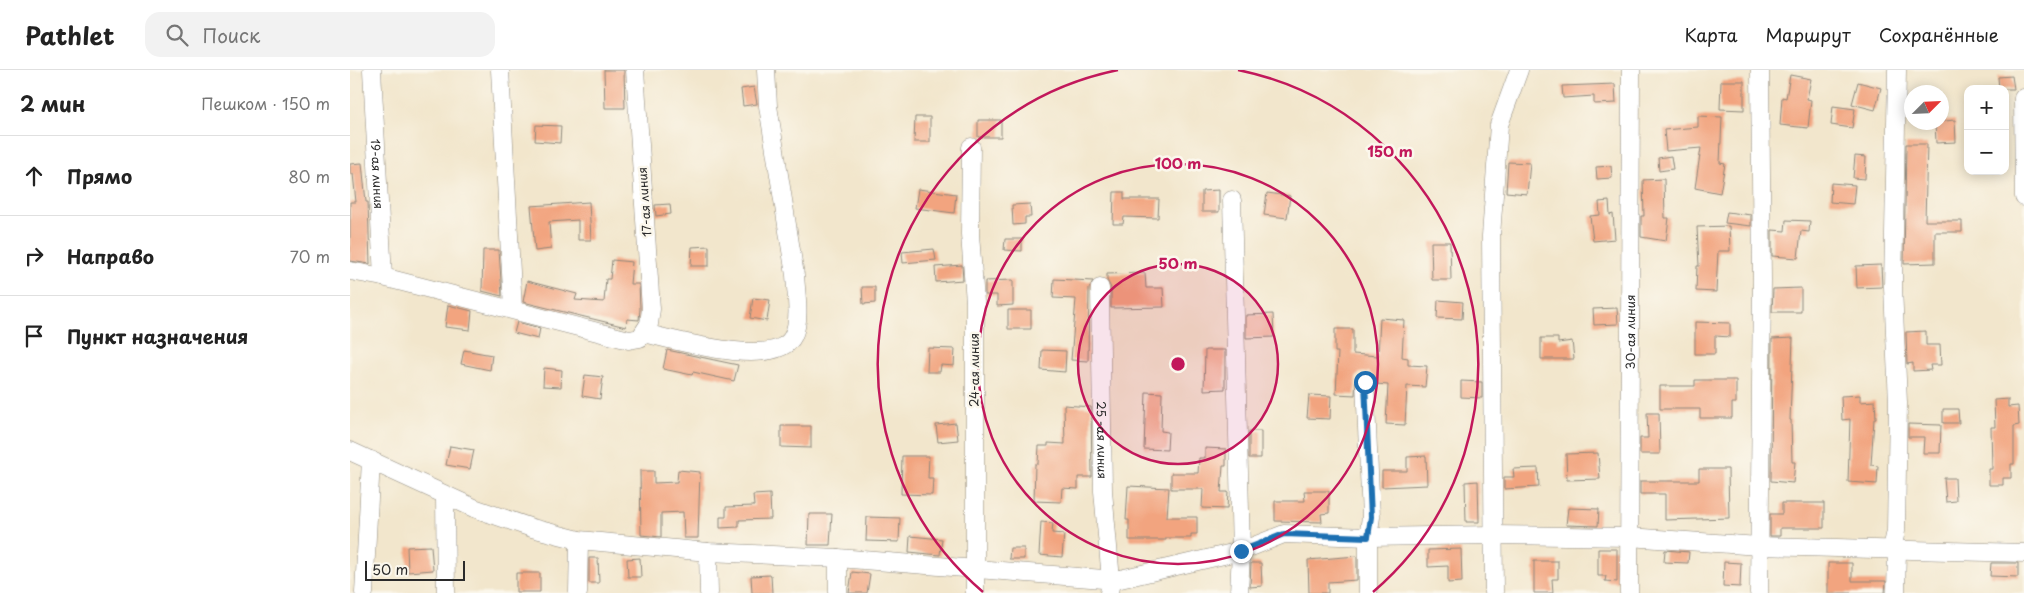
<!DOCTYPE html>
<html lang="ru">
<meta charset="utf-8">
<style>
:root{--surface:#fff;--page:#f2f2f2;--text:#222;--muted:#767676;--line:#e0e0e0}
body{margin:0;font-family:"Playpen Sans",sans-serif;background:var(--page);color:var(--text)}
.controls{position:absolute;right:15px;top:15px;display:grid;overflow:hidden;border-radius:10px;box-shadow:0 2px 12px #0003}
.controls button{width:45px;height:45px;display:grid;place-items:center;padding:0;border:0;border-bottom:1px solid var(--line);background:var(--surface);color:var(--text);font:25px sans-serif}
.compass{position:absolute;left:1554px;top:15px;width:45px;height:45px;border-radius:50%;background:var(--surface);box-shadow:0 2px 12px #0003;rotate:66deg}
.scale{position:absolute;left:15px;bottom:12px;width:100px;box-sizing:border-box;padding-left:5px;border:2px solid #2b2b2b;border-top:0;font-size:14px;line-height:18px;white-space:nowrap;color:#2b2b2b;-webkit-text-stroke:4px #fbf7ec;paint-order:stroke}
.stop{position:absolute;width:15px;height:15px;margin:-11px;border:4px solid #1f6fb2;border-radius:50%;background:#fff}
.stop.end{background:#1f6fb2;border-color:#fff;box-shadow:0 1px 5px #0008}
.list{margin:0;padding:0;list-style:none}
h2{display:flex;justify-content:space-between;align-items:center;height:65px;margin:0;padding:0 20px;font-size:21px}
h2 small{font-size:16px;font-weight:400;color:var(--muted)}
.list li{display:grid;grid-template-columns:32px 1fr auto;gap:15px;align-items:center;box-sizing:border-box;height:80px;padding:0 20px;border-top:1px solid var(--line)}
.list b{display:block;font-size:19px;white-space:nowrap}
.list em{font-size:16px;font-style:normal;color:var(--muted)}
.icon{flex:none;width:28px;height:28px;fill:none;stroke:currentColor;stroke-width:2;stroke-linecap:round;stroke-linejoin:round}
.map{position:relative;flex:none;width:1674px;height:523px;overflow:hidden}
header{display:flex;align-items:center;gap:30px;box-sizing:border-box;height:70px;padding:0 25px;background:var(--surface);border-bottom:1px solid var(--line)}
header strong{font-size:24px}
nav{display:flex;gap:28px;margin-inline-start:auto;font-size:18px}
.search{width:350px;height:45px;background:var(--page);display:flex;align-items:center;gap:12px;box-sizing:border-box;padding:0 18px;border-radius:15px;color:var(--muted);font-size:19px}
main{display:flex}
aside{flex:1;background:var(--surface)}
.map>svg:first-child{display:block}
.building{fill:#f2a47f}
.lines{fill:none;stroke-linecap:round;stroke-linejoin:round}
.minor-casing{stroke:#8e887c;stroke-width:19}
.minor{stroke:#fff;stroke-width:18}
.route{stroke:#1f6fb2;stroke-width:6}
.ring{fill:none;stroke:#c2185b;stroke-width:2.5}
.labels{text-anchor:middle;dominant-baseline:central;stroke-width:5;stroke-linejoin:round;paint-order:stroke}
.street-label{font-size:12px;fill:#2b2b2b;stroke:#fbf7ec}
.centre{fill:#c2185b;stroke:#fbf7ec;stroke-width:2.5}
.ring-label{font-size:15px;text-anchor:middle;font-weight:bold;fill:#c2185b;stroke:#fbf7ec;stroke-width:5;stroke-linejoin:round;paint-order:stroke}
</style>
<header>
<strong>Pathlet</strong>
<div class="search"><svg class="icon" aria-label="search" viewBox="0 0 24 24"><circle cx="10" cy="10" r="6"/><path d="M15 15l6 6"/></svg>Поиск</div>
<nav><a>Карта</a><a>Маршрут</a><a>Сохранённые</a></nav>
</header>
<main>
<aside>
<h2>2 мин<small>Пешком · 150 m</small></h2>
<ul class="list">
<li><svg class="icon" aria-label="ahead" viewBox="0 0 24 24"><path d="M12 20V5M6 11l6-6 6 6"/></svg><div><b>Прямо</b></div><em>80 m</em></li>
<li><svg class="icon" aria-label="right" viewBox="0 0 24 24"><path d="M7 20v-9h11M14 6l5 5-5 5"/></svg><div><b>Направо</b></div><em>70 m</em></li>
<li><svg class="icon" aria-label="arrive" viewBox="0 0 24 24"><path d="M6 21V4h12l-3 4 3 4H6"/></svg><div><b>Пункт назначения</b></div></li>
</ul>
</aside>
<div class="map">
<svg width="1674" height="523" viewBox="0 0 1674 523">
<rect width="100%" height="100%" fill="#fbf7ec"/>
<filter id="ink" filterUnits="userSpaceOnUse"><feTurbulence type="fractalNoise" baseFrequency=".02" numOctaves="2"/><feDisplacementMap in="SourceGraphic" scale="10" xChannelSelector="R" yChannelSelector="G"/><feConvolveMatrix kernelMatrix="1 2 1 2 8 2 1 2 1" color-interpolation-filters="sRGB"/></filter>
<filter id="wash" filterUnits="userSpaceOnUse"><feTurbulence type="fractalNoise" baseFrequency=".0096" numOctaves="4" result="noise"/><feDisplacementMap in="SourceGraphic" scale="20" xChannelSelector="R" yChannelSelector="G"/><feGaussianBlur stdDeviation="1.12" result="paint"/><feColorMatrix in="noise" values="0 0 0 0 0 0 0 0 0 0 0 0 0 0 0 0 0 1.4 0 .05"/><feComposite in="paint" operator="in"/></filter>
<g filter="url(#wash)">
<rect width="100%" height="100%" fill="#f2e6cc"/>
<g id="blocks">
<path class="building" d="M254,0H274L275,38H255Z
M1440,5L1461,9L1457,29L1461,30L1458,58L1430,55L1432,27L1436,28Z
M1662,6L1664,19H1649L1648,7Z
M1371,11H1394V40L1370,39Z
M1508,12L1531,18L1525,40L1502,34Z
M1265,14L1266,33L1244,34V26L1213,28L1212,16Z
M404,17L407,34L393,36L391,19Z
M1483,36L1505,39L1502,58L1481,55Z
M1348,46L1372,47L1370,93L1375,94L1370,123L1345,118L1351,78L1316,81L1314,60L1348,57Z
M565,47H580V72H564Z
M628,50H651V67H628Z
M1605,50L1606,72L1586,73L1585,52Z
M186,55L211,56L210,73L185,71Z
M1556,74H1577L1575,151H1612V162H1585V193L1554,194Z
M1321,86L1323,99L1309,101L1308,88Z
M1505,86L1516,87L1515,109L1503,108Z
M1158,92L1180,93L1177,124L1156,122Z
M12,93L16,132H18L20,194L0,191V132H6L3,104H0V94Z
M1261,96L1262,108L1247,109L1246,97Z
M1314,109L1315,148H1319L1316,171L1291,167V146H1294L1293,110Z
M1481,113L1505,115L1503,134L1480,132Z
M568,119L606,124L604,143L565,138Z
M869,120V142H852V121Z
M764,122H774V129H809L808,148L774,147L773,154H763Z
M917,123L940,126L937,148L914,145Z
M1259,131L1260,145L1263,144L1265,169L1243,171L1240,146L1250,145L1249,132Z
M239,132L241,170H228V150L199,152L201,179L185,181L181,136Z
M320,134L321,144L306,146L305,135Z
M680,134L681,147H675V154L663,155L662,135Z
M1377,142L1401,145V156L1375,153Z
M1436,150L1460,151L1459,162L1451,161L1448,188L1422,186V160L1435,161Z
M1379,156L1380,181H1368L1366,222L1346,221L1347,196H1349L1347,157Z
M655,169H672V181L654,180Z
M1081,172H1100L1101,210H1082Z
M359,176V196H341L342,177Z
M584,179L586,190L553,193L552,182Z
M133,180H149L152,226L132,221Z
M262,190L282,192L280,214H289L290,239L289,250L277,249L276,257L173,232L177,211L227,224L225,230L254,232L256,209H260Z
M612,195L613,210L586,212L585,197Z
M1531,195L1532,217L1507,218L1506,196Z
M795,203L796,218H813L814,237L761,238V218L757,210V204Z
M704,209L743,211L739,218L738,291L721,290L726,229L703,228Z
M663,210V235L647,236V225H635V211Z
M512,217H525V233L513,234Z
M1451,218V242H1422L1423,219Z
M403,228L420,230L417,251L400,248Z
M1088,230L1113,232L1112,249L1087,248Z
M98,235L122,241L120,260L95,257Z
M1267,238L1268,254L1244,255L1243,239Z
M658,240H681V259H658Z
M923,244L924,267L896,268V245Z
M1030,248L1054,250L1052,287L1058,288V295L1077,296L1075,317L1057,316L1055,355L1036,354L1038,315L1026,314L1024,307L1019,302L1010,303L1006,307L1005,325L986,324L988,282H985V259H1003V284L1028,286Z
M167,252L190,258L188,269L164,263Z
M1345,252L1380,253V267L1365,266V284H1345Z
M1576,261V275H1590L1591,295H1580L1581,300L1563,301V293L1557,294L1556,262Z
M1191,268H1208V273L1222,271L1224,289H1191Z
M1443,268L1440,350H1441L1442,392H1445L1443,413L1421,411L1422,269Z
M578,278L605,279L604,296L591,295L590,302H577Z
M114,280L142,285L140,300L111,294Z
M317,280L388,295L384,311L343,302L342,305L313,299Z
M692,280L716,281L715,302L691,300Z
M855,280H875V319L854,320Z
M194,298L212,300L211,317L193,316Z
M235,305L253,307L250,329L232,326Z
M1345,310H1386V333H1382V348H1350V339H1310V316H1345Z
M1111,311L1132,312V328L1111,327Z
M796,322L812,323L811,361L818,362L817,380L794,379Z
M959,325L981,326L980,349L957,348Z
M1510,325V332L1525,331L1526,349H1524L1521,395L1528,396L1527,414L1498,412L1500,349L1492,350L1491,326Z
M1658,329V337L1668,336L1669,355L1664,356V394H1661V408H1653V415H1639V399H1642L1641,357H1645L1644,330Z
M714,335L741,337L742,407H728V419L712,418L711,432L684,431L685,394H688L689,376H698V373L715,374Z
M1593,339H1608L1609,353H1593Z
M1297,343H1309L1310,384H1290V368H1298Z
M606,353L608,370L588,372L586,355Z
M1558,354L1591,355L1590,383H1573L1574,367H1558Z
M431,356H461V378L431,377Z
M899,361H911V388H899Z
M100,376L124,380L120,399L96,395Z
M855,378L876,379V396H873L871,422H878L877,439L852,438L853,419H821V403H848L849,388H855Z
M1248,383L1250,409L1217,410L1216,384Z
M552,386H579L578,408H583L582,425L551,424Z
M1076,386L1077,415L1032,417V401H1057V387Z
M1188,398L1189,417L1154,419V407H1164L1163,399Z
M1349,399H1378L1379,448L1315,450V424H1290V411H1349Z
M328,400L350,402L348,468H334L333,442L311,443V467L291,465L290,401H304V413L327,412Z
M1594,408H1605L1606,431L1596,432Z
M1128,411L1129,452H1116L1115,412Z
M778,416L819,418L817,447H847V464H841V468H816V470H779V450H776Z
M954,421H979V443L971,444L972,452L925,451V431H955Z
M420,424L421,449L389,450V457L370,458V447H376V437L404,436L403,425Z
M1432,433H1474V458H1430V466H1420V444H1432Z
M1218,438L1249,439L1248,456L1216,455Z
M459,444H482L480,475H458Z
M517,447L550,448L549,472L516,471Z
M691,452L703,453L702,463L714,464L712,487L689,485Z
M560,466L592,469L590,485L559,482Z
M81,476L83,500L58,502L57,477Z
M660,478H674V489H659Z
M1111,479L1112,512L1098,513V496L1078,497V480Z
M1248,479H1267V512L1255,511L1256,506H1248Z
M1315,480L1339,482L1338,493L1314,492Z
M1007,486V510L978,512V523H959L958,490Z
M239,488H248L249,513H239Z
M290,488L291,507H278L277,489Z
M1184,491H1208V509H1202L1203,523H1184Z
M1374,492L1391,493L1390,517L1373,516Z
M901,493H911L912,516L900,517Z
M1478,493H1502V511H1536L1535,523H1478Z
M1641,493H1668V507L1640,506Z
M502,502L520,504L517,523H499Z
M166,503H190V522H166Z
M421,505L422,523H402L401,506Z"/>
</g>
</g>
<g filter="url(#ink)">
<use href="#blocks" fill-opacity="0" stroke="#8e887c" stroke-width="1"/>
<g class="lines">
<defs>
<g id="minor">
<path id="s1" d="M22,0L33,207"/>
<path d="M150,0L163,239"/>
<path d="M1673,28L1674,127"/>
<path d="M621,77L620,164L625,232V523"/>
<path d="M882,130L891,481L889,523"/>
<path d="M0,201L33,207L279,270L290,268L299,254L301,239L285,0"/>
<path id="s2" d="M750,218L753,421L761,510L759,523"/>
<path d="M294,263C324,270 427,300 443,266C451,249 446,223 445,205L418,36L416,0"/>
<path d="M1015,312L1021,447L1018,467V523"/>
<path d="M0,381L124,438L182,458L229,470L358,482L488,488L766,510L891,481L934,464L1018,467L1143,465L1279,467L1409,476L1674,483"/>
<path d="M95,426L96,523"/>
<path d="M1542,479L1546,461L1548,333L1543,217L1547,0"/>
<path d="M358,482L359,523"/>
<path d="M488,488V523"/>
<path d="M14,523L21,390"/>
<path d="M228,523L229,470"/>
<path d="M1144,523L1141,166L1149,55L1169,0"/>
<path id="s3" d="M1279,523L1281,0"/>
<path d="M1409,523L1412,210L1410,0"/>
<path d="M1546,523L1547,479"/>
</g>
</defs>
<use href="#minor" class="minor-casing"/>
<use href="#minor" class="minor"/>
</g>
</g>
<g class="lines" filter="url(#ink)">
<path class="route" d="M891,481L934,464L1018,467L1021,447L1015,312"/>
</g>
<circle cx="828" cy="294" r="100" fill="#c2185b" fill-opacity=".12"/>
<g class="ring">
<circle cx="828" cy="294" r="100"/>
<circle cx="828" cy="294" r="200"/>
<path d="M633 522A300 300 0 0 1 768 0M888 0A300 300 0 0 1 1023 522"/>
</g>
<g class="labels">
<g class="street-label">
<text stroke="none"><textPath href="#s1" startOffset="104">19-ая линия</textPath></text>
<text transform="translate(294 132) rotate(-94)">17-ая линия</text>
<text stroke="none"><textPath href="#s3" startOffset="261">30-ая линия</textPath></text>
<text transform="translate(624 300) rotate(-90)">24-ая линия</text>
<text stroke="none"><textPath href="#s2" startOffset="152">25 -ая линия</textPath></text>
</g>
</g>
<circle cx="828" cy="294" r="8" class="centre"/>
<g class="ring-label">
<text x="1040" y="87">150 m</text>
<text x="828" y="99">100 m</text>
<text x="828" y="199">50 m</text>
</g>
</svg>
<div class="controls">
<button>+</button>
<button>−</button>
</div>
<svg class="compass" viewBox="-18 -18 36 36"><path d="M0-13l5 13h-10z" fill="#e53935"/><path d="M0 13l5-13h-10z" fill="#767676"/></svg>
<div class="scale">50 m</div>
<div class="stop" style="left:1015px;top:312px"></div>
<div class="stop end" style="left:891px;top:481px"></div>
</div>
</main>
